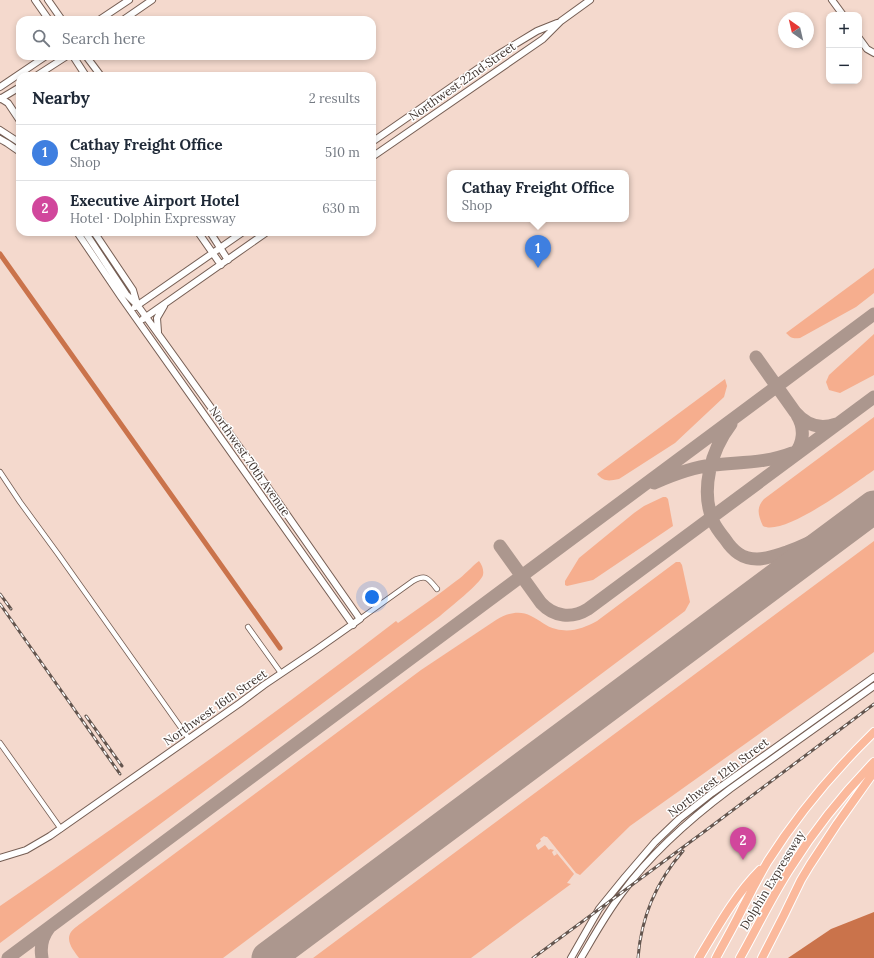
<!DOCTYPE html>
<meta charset="utf-8">
<style>
:root{--surface:#fff;--page:#f2f2f3;--text:#1f2937;--muted:#747a83;--line:#e0e1e3;--accent:#2f7878}
body{margin:0;font-family:Lora,serif;background:var(--page);color:var(--text)}
.controls{position:absolute;right:12px;top:12px;display:grid;overflow:hidden;border-radius:8px;box-shadow:0 2px 6px #0003}
.controls button{width:36px;height:36px;display:grid;place-items:center;padding:0;border:0;border-bottom:1px solid var(--line);background:var(--surface);color:var(--text);font:20px sans-serif}
.compass{position:absolute;left:778px;top:12px;width:36px;height:36px;border-radius:50%;background:var(--surface);box-shadow:0 2px 6px #0003;rotate:326deg}
.you{position:absolute;left:372px;top:597px;width:14px;height:14px;margin:-10px;border:3px solid #fff;border-radius:50%;background:#1a73e8;box-shadow:0 0 0 6px #1a73e833}
.badge{display:grid;place-items:center;width:26px;height:26px;border-radius:50%;background:var(--accent);color:#fff;font-size:13px;font-weight:700}
.pin{position:absolute;translate:-50% -33px;filter:drop-shadow(0 1px 2px #0008)}
.pin::after{content:'';position:absolute;top:21px;width:14px;height:12px;background:inherit;clip-path:polygon(0 0,100% 0,50% 100%)}
.popup{position:absolute;left:447px;top:170px;width:182px;height:52px;box-sizing:border-box;display:grid;place-content:center;border-radius:8px;background:var(--surface);filter:drop-shadow(0 1px 3px #0005);font-size:13px;white-space:nowrap;color:var(--muted)}
.popup b{font-size:15px;color:var(--text)}
.popup::after{content:'';position:absolute;left:50%;top:100%;margin-left:-8px;border:8px solid transparent;border-top-color:var(--surface)}
.list{margin:0;padding:0;list-style:none}
h2{display:flex;justify-content:space-between;align-items:center;height:52px;margin:0;padding:0 16px;font-size:17px}
h2 small{font-size:13px;font-weight:400;color:var(--muted)}
.list li{display:grid;grid-template-columns:26px 1fr auto;gap:12px;align-items:center;box-sizing:border-box;height:56px;padding:0 16px;border-top:1px solid var(--line)}
.list b{display:block;font-size:15px;white-space:nowrap}
.list p{margin:0;font-size:13px;white-space:nowrap;color:var(--muted)}
.list em{font-size:13px;font-style:normal;color:var(--muted)}
.icon{flex:none;width:22px;height:22px;fill:none;stroke:currentColor;stroke-width:2;stroke-linecap:round;stroke-linejoin:round}
.map{position:relative;flex:none;width:874px;height:958px;overflow:hidden}
.search{position:absolute;background:var(--surface);box-shadow:0 2px 6px #0003;left:16px;top:16px;width:360px;height:44px;display:flex;align-items:center;gap:10px;box-sizing:border-box;padding:0 14px;border-radius:12px;color:var(--muted);font-size:15px}
.panel{position:absolute;background:var(--surface);box-shadow:0 2px 6px #0003;left:16px;top:72px;width:360px;height:164px;border-radius:12px}
.map>svg:first-child{display:block}
.green{fill:#f6ae8e}
.water{fill:#ca734b}
.lines{fill:none;stroke-linecap:round;stroke-linejoin:round}
.canal{stroke:#ca734b;stroke-width:5}
.taxiway{stroke:#ac978e;stroke-width:13}
.runway{stroke:#ac978e;stroke-width:33}
.street-casing{stroke:#755e54;stroke-width:6}
.secondary-casing{stroke:#755e54;stroke-width:8}
.highway-casing{stroke:#fff;stroke-width:10}
.street{stroke:#fff;stroke-width:4.5}
.secondary{stroke:#fff;stroke-width:6}
.highway{stroke:#fbb99c;stroke-width:8}
.rail-casing{stroke:#63554e;stroke-width:3}
.rail{stroke:#fff;stroke-width:1.5;stroke-dasharray:4.5;stroke-linecap:butt}
.labels{text-anchor:middle;dominant-baseline:central;stroke-width:3;stroke-linejoin:round;paint-order:stroke}
.street-label{font-size:12px;fill:#413631;stroke:#fff}
</style>
<div class="map">
<svg width="874" height="958" viewBox="0 0 874 958">
<rect width="100%" height="100%" fill="#f4d9cd"/>
<path class="green" d="M874,268V293L856,307L800,338C793,339 791,338 786,333Z
M874,334V375L840,393L829,390L826,382L829,375Z
M725,379L727,386L724,397L675,443L619,479C609,481 604,482 597,474Z
M874,417V470C855,483 784,537 763,526C758,515 756,508 764,499Z
M663,497H666L668,499L673,526L593,580L567,586L565,585V581L579,558L634,513L644,506Z
M874,541V652L630,826L580,875L576,873L547,837H546L544,836L540,839L541,841L536,845V846L538,850L545,845L549,850L550,849L554,850L552,852L554,856L557,854L555,851L574,874L567,883L571,884L471,958H313Z
M479,561C482,565 484,570 483,575C481,583 448,609 440,616L0,943V906C135,814 267,720 396,621L398,623C417,609 437,596 456,581C465,575 471,567 479,561Z
M676,562H680L682,565L690,602L685,611L223,958H79C74,951 65,941 71,932C74,928 80,924 84,921L421,670L496,620C507,613 520,610 531,616C540,620 546,627 556,629C571,633 584,628 597,621Z"/>
<path class="water" d="M874,912V958H788L831,929Z"/>
<g class="lines">
<path class="canal" d="M0,254L280,648"/>
<path class="taxiway" d="M756,357L795,412C806,425 820,430 836,424
M731,424C711,450 700,490 713,521C716,528 721,534 725,539C733,551 742,559 757,559C767,559 777,555 787,552C818,541 846,523 874,504
M794,455C804,443 805,428 797,415
M654,483C672,475 693,467 713,465C740,462 767,463 792,453
M500,546L541,603C554,617 572,619 588,609L874,397
M8,958L874,314
M42,958C40,947 42,937 49,928"/>
<path class="runway" d="M268,958L874,507"/>
<defs>
<path id="street" d="M0,472L20,502L58,554L189,739
M360,619L413,581C426,574 428,578 437,589
M248,627L281,673
M0,743L61,829"/>
<path id="secondary" d="M35,0L49,20
M48,0L62,20
M832,0L843,15
M99,20L129,0
M123,20L152,0
M859,38L867,49L874,53
M73,56L86,76
M86,56L101,76
M36,76L67,56
M0,87L46,56
M0,98L8,103L20,121
M0,99L20,87
M0,130L20,143
M0,139L7,143L20,152
M372,142L499,54L537,31L557,23
M372,157L543,39L561,21L590,0
M77,232L121,297L353,625
M94,232L133,290L137,304
M198,232L221,265
M210,232L228,260
M135,307L243,232
M143,319L267,232
M158,332L157,318L164,306
M0,858L26,850L50,836L240,703L264,685L316,650L360,619L253,466L146,317L138,306L126,294L85,232
M571,958L599,909L625,877L655,842L679,819L712,793L874,677
M581,958C594,936 606,914 622,893C652,852 690,819 730,789L874,686"/>
<path id="highway" d="M699,958C717,928 735,895 760,870
M716,958C725,941 735,924 743,907C751,892 759,876 768,861C798,814 834,771 874,732
M740,958C757,928 772,896 791,867C815,829 843,794 874,762
M762,958L784,915L801,880L810,865L837,824L874,772"/>
</defs>
<use href="#street" class="street-casing"/>
<use href="#secondary" class="secondary-casing"/>
<use href="#highway" class="highway-casing"/>
<use href="#street" class="street"/>
<use href="#secondary" class="secondary"/>
<use href="#highway" class="highway"/>
<defs>
<path id="rail" d="M0,594L11,609
M0,604L120,774
M86,716L122,766
M533,958L705,831L874,704
M638,958C641,918 656,882 683,851"/>
</defs>
<use href="#rail" class="rail-casing"/>
<use href="#rail" class="rail"/>
</g>
<g class="labels">
<g class="street-label">
<text transform="translate(462 81) rotate(-35)">Northwest 22nd Street</text>
<text transform="translate(250 461) rotate(55)">Northwest 70th Avenue</text>
<text transform="translate(215 707) rotate(-35)">Northwest 16th Street</text>
<text transform="translate(718 777) rotate(-37)">Northwest 12th Street</text>
<text transform="translate(772 880) rotate(-59)">Dolphin Expressway</text>
</g>
</g>
</svg>
<div class="controls">
<button>+</button>
<button>−</button>
</div>
<svg class="compass" viewBox="-18 -18 36 36"><path d="M0-13l5 13h-10z" fill="#e53935"/><path d="M0 13l5-13h-10z" fill="#747a83"/></svg>
<div class="you"></div>
<div class="pin badge" style="left:538px;top:268px;background:#3f7fe0">1</div>
<div class="popup"><b>Cathay Freight Office</b>Shop</div>
<div class="pin badge" style="left:743px;top:860px;background:#d1479c">2</div>
<div class="search"><svg class="icon" aria-label="search" viewBox="0 0 24 24"><circle cx="10" cy="10" r="6"/><path d="M15 15l6 6"/></svg>Search here</div>
<section class="panel">
<h2>Nearby<small>2 results</small></h2>
<ul class="list">
<li><span class="badge" style="background:#3f7fe0">1</span><div><b>Cathay Freight Office</b><p>Shop</p></div><em>510 m</em></li>
<li><span class="badge" style="background:#d1479c">2</span><div><b>Executive Airport Hotel</b><p>Hotel · Dolphin Expressway</p></div><em>630 m</em></li>
</ul>
</section>
</div>
